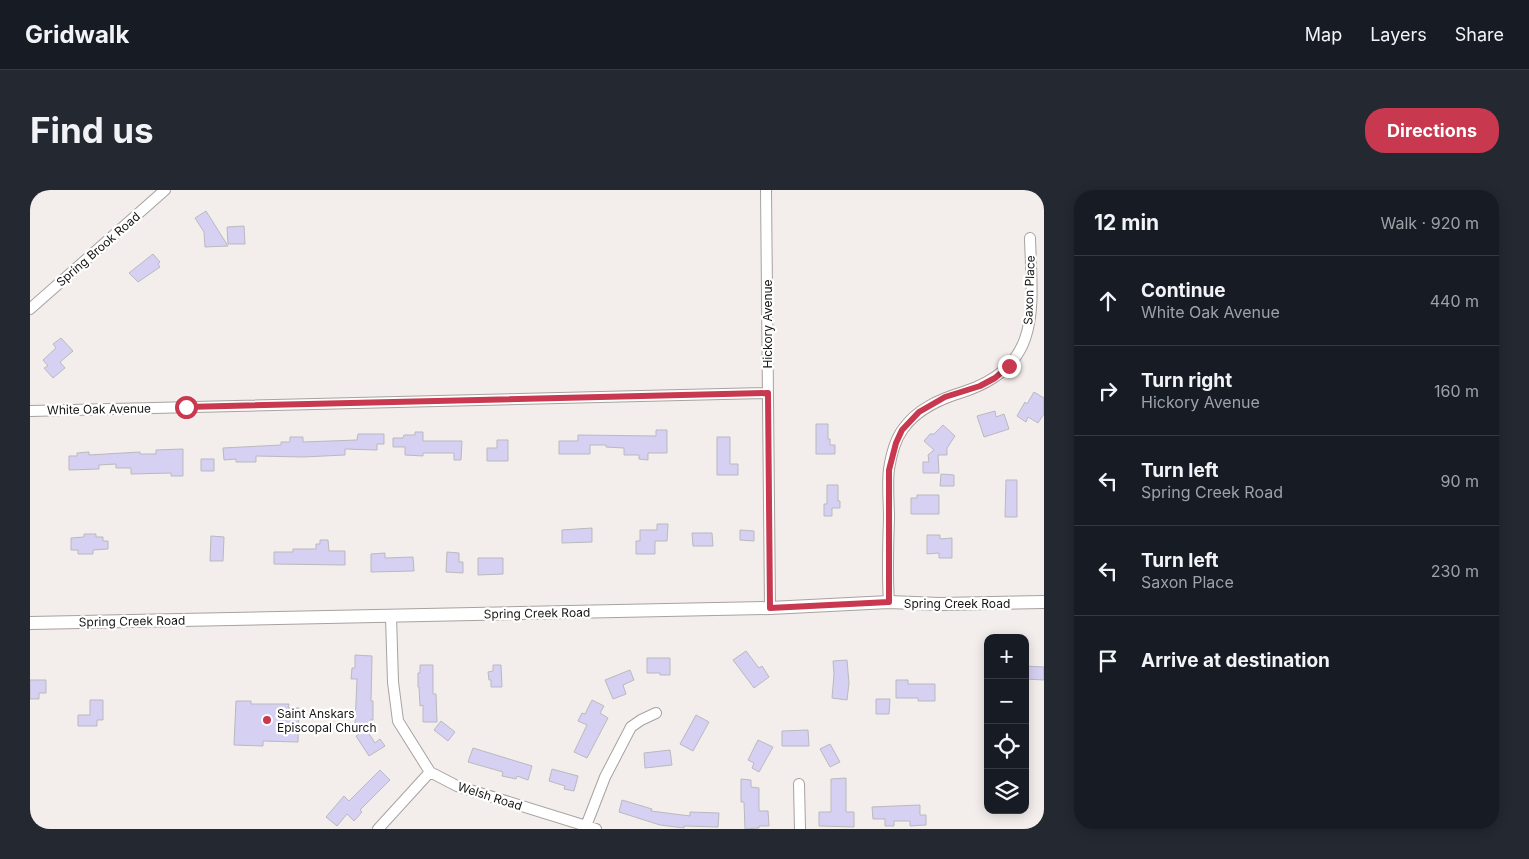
<!DOCTYPE html>
<meta charset="utf-8">
<style>
:root{--surface:#171b24;--page:#242831;--text:#f1f3f6;--muted:#9ea1a6;--line:#363941;--accent:#c8384e}
body{margin:0;font-family:Inter,sans-serif;background:var(--page);color:var(--text)}
.controls{position:absolute;right:15px;bottom:15px;display:grid;overflow:hidden;border-radius:10px;box-shadow:0 2px 12px #0003}
.controls button{width:45px;height:45px;display:grid;place-items:center;padding:0;border:0;border-bottom:1px solid var(--line);background:var(--surface);color:var(--text);font:25px sans-serif}
.stop{position:absolute;width:15px;height:15px;margin:-11px;border:4px solid #c8384e;border-radius:50%;background:#fff}
.stop.end{background:#c8384e;border-color:#fff;box-shadow:0 1px 5px #0008}
.list{margin:0;padding:0;list-style:none}
h2{display:flex;justify-content:space-between;align-items:center;height:65px;margin:0;padding:0 20px;font-size:21px}
h2 small{font-size:16px;font-weight:400;color:var(--muted)}
.list li{display:grid;grid-template-columns:32px 1fr auto;gap:15px;align-items:center;box-sizing:border-box;height:90px;padding:0 20px;border-top:1px solid var(--line)}
.list b{display:block;font-size:19px;white-space:nowrap}
.list p{margin:0;font-size:16px;white-space:nowrap;color:var(--muted)}
.list em{font-size:16px;font-style:normal;color:var(--muted)}
.icon{flex:none;width:28px;height:28px;fill:none;stroke:currentColor;stroke-width:2;stroke-linecap:round;stroke-linejoin:round}
.map{position:relative;flex:none;width:1014px;height:639px;overflow:hidden;border-radius:20px}
header{display:flex;align-items:center;gap:30px;box-sizing:border-box;height:70px;padding:0 25px;background:var(--surface);border-bottom:1px solid var(--line)}
header strong{font-size:24px}
nav{display:flex;gap:28px;margin-inline-start:auto;font-size:18px}
.intro{display:flex;align-items:center;justify-content:space-between;box-sizing:border-box;height:120px;padding:0 30px}
h1{margin:0;font-size:35px}
.button{padding:12px 22px;border-radius:20px;background:var(--accent);color:#fff;font-size:18px;font-weight:700}
main{display:flex;gap:30px;padding:0 30px}
aside{flex:1;background:var(--surface);border-radius:20px;box-shadow:0 2px 12px #0003}
.map>svg:first-child{display:block}
.building{fill:#d6d0f2;stroke:#bab9be}
.lines{fill:none;stroke-linecap:round;stroke-linejoin:round}
.minor-casing{stroke:#a7a2a0;stroke-width:12}
.major-casing{stroke:#a7a2a0;stroke-width:14}
.minor{stroke:#fff;stroke-width:10}
.major{stroke:#fff;stroke-width:12}
.route{stroke:#c8384e;stroke-width:6}
.poi-dot{fill:#c8384e;stroke:#fff;stroke-width:2}
.labels{text-anchor:middle;dominant-baseline:central;stroke-width:4.5;stroke-linejoin:round;paint-order:stroke}
.street-label{font-size:12px;fill:#171615;stroke:#fff}
.poi-label{font-size:12px;fill:#171615;stroke:#fff;text-anchor:start}
</style>
<header>
<strong>Gridwalk</strong>
<nav><a>Map</a><a>Layers</a><a>Share</a></nav>
</header>
<div class="intro"><h1>Find us</h1><a class="button">Directions</a></div>
<main>
<div class="map">
<svg width="1014" height="639" viewBox="0 0 1014 639">
<rect width="100%" height="100%" fill="#f3eeeb"/>
<path class="building" d="M176,21L198,56L175,57L174,42L165,28Z
M214,36L215,54H198L197,37Z
M123,64L130,72L128,74L130,77L108,92L99,83Z
M31,148L43,161L30,172L35,178L23,188L14,178L18,176L13,170L26,158L23,154Z
M1004,202L1014,208V224L1008,233L998,227L996,232L987,226L995,212L997,214Z
M965,221L966,227L974,224L979,239L954,247L947,226Z
M786,234H798V249H800V255H805V264H786Z
M913,235L925,246L917,258V265H908L909,283H893V272H899L898,265L904,260L894,251L900,244H904Z
M626,240H637V263H618V270L609,269V265H594V258L576,257V255H560V264H529V251H548V245L626,246Z
M385,242H393V251H432L431,270H424V263H393V266L375,265V257H363V248H373L374,245H385Z
M328,244H354V254H347V260L315,259V265L273,267L226,266V272H206V269L194,270L193,258L251,255V252H260V247H273V252L327,250Z
M687,247H700V274H708V285H687Z
M467,250H478V271H457V258H467Z
M153,259V286H141V283L101,284V278H86V274L69,275V279L39,280V266H47V263L59,262V265L110,262V264H126V260Z
M171,269H184V281H171Z
M911,284L924,285V296H910Z
M976,290H987V327H975Z
M797,295H808V311H810V318H802V326H794V314H797Z
M887,305H909V324H881V308H887Z
M627,334H638L637,351H625V364H606V351H610V340H627Z
M562,338V352L532,353V340Z
M710,340L724,341V351L710,350Z
M662,343H682L683,356H663Z
M54,344H66V347H73V351H78V359L63,360V364H48V360H41V348L54,347Z
M897,345H910V349L922,348V368H909V363L897,364Z
M181,346L194,347L193,371H180Z
M290,350H298L299,361H315V375L244,374V362H263V359H286V354H290Z
M417,362L429,363V372H433V383L416,382Z
M355,363V368L383,367L384,381L341,382V364Z
M448,368H473V384L448,385Z
M716,461L729,478L732,476L739,487L724,498L703,470Z
M325,465L342,466L341,511H343V530H340V535H325L327,489H321L322,478H325Z
M617,468H640V485H630V483H617Z
M817,470L819,493L817,510L802,508L804,484L803,471Z
M390,475H403V504H406L407,532H393V515L390,516L389,497H388V483H390Z
M463,475H471L472,497H461V490H459L458,482L463,481Z
M995,476L1014,477V490L995,489Z
M600,480L604,490L593,495L596,504L583,509L575,490Z
M0,490H16V503H9V509H0Z
M866,490H878V494H905V511H888V508H866Z
M846,509H860L859,524H846Z
M60,510H73V530H67V536H48V525H60Z
M562,510L574,516L570,523L578,528L557,568L544,562L557,535L548,531L552,523L555,524Z
M206,511H221V514H259L258,518H269L268,552L233,551V556L204,555Z
M666,525L679,532L663,561L650,554Z
M411,531L425,542L418,551L404,540Z
M336,539L345,553L350,549L355,556L339,566L326,546Z
M778,540L779,556H752V541Z
M728,550L743,557L729,582L722,578L724,573L718,570Z
M800,554L810,572L800,577L790,559Z
M443,558L502,576L498,590L487,586L486,589L472,586L473,582L438,572Z
M640,560L642,575L615,578L614,563Z
M522,579L548,586L544,601L534,599L535,596L519,591Z
M350,580L360,590L330,620L332,622L324,631L317,624L307,636L296,627L314,606L319,611Z
M816,588V622H824V637L789,636V622H801V589Z
M711,589L721,590V597L729,598V621H738L739,636H729V638L715,639L714,612H711Z
M592,610L622,619L621,621L660,626V622L689,623L688,637L654,636V638L630,635L589,622Z
M890,615V625H896V635L880,636V631H864V636H855V629H843L842,617Z"/>
<g class="lines">
<defs>
<path id="minor" d="M736,0L740,418
M0,119L135,0
M0,221L738,203
M859,412C857,384 858,356 859,328C859,312 857,295 859,279C861,266 865,250 873,239C887,219 910,209 933,202C1013,176 1002,118 1000,48
M361,426L363,492L368,531L400,582L427,596L566,639
M769,594L770,639
M556,636L575,587L601,537L611,530L626,523
M348,639L400,582"/>
<path id="major" d="M0,433L740,418L859,412L910,414L1014,412"/>
</defs>
<use href="#minor" class="minor-casing"/>
<use href="#major" class="major-casing"/>
<use href="#minor" class="minor"/>
<use href="#major" class="major"/>
</g>
<g class="lines">
<path class="route" d="M156,217L738,203L740,418L859,412V280L866,253L872,240L889,222L915,207L950,196L965,188L979,176"/>
</g>
<circle class="poi-dot" cx="237" cy="530" r="5"/>
<g class="labels">
<g class="street-label">
<text transform="translate(68 59) rotate(-41)">Spring Brook Road</text>
<text transform="translate(999 100) rotate(-88)">Saxon Place</text>
<text transform="translate(737 134) rotate(-90)">Hickory Avenue</text>
<text transform="translate(69 219) rotate(-1)">White Oak Avenue</text>
<text x="927" y="413">Spring Creek Road</text>
<text transform="translate(507 423) rotate(-1)">Spring Creek Road</text>
<text transform="translate(102 431) rotate(-1)">Spring Creek Road</text>
<text transform="translate(460 606) rotate(18)">Welsh Road</text>
</g>
<g class="poi-label">
<text x="247" y="523">Saint Anskars<tspan x="247" dy="14">Episcopal Church</tspan></text>
</g>
</g>
</svg>
<div class="controls">
<button>+</button>
<button>−</button>
<button><svg class="icon" aria-label="locate" viewBox="0 0 24 24"><circle cx="12" cy="12" r="6"/><path d="M12 2v4M12 18v4M2 12h4M18 12h4"/></svg></button>
<button><svg class="icon" aria-label="layers" viewBox="0 0 24 24"><path d="M12 4l9 5-9 5-9-5zM3 14l9 5 9-5"/></svg></button>
</div>
<div class="stop" style="left:156px;top:217px"></div>
<div class="stop end" style="left:979px;top:176px"></div>
</div>
<aside>
<h2>12 min<small>Walk · 920 m</small></h2>
<ul class="list">
<li><svg class="icon" aria-label="ahead" viewBox="0 0 24 24"><path d="M12 20V5M6 11l6-6 6 6"/></svg><div><b>Continue</b><p>White Oak Avenue</p></div><em>440 m</em></li>
<li><svg class="icon" aria-label="right" viewBox="0 0 24 24"><path d="M7 20v-9h11M14 6l5 5-5 5"/></svg><div><b>Turn right</b><p>Hickory Avenue</p></div><em>160 m</em></li>
<li><svg class="icon" aria-label="left" viewBox="0 0 24 24"><path d="M17 20v-9H6M10 6l-5 5 5 5"/></svg><div><b>Turn left</b><p>Spring Creek Road</p></div><em>90 m</em></li>
<li><svg class="icon" aria-label="left" viewBox="0 0 24 24"><path d="M17 20v-9H6M10 6l-5 5 5 5"/></svg><div><b>Turn left</b><p>Saxon Place</p></div><em>230 m</em></li>
<li><svg class="icon" aria-label="arrive" viewBox="0 0 24 24"><path d="M6 21V4h12l-3 4 3 4H6"/></svg><div><b>Arrive at destination</b></div></li>
</ul>
</aside>
</main>
